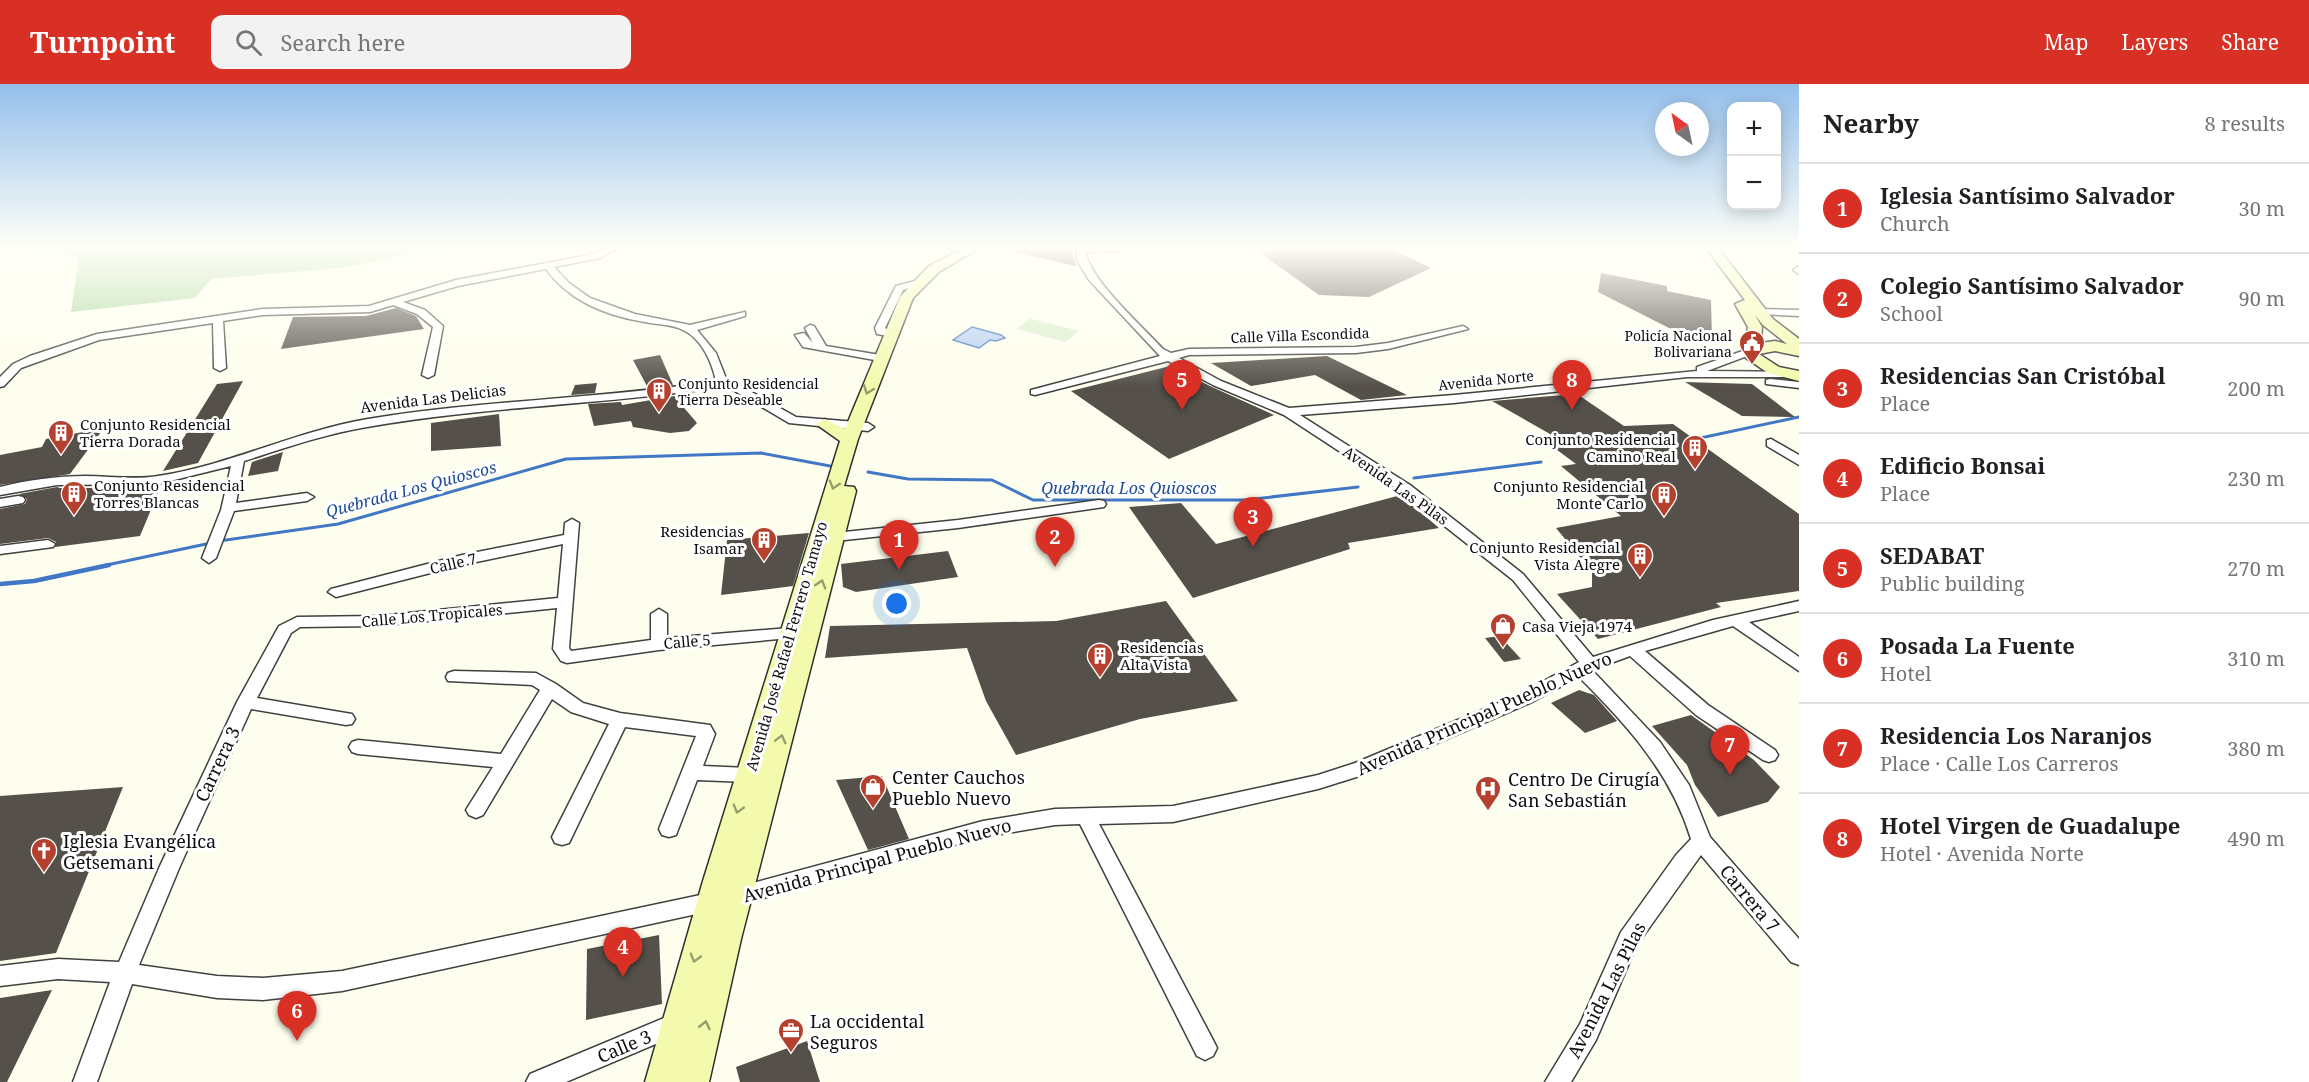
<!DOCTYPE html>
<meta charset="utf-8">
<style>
:root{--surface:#fff;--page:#f2f2f2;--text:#202124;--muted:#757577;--line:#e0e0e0;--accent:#d93025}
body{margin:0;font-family:"Noto Serif",serif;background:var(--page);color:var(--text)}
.controls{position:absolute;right:18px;top:18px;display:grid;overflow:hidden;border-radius:12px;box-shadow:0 3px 15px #0003}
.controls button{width:54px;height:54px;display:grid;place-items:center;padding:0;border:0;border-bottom:2px solid var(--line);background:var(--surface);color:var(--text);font:30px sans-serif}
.compass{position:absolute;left:1655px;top:18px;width:54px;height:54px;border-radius:50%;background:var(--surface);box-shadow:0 3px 15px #0003;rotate:327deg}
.you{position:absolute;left:897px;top:520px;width:21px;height:21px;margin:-15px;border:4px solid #fff;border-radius:50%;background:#1a73e8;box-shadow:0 0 0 9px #1a73e833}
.badge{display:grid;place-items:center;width:39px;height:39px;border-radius:50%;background:var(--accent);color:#fff;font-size:20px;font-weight:700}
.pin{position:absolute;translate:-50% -50px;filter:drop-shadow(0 2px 3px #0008)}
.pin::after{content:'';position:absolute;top:32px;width:21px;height:18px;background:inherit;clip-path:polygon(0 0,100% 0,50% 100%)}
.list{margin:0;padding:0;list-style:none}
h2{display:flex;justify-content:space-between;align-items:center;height:78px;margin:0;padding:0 24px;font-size:26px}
h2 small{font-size:20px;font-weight:400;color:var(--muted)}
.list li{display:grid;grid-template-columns:39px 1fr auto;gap:18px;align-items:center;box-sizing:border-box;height:90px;padding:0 24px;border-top:2px solid var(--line)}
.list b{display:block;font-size:22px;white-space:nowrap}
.list p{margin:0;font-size:20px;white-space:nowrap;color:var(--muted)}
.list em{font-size:20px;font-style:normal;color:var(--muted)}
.icon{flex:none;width:33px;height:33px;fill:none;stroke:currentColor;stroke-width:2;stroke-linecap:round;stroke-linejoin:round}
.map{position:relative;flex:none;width:1799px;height:998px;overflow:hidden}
header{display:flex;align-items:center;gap:36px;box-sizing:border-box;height:84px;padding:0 30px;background:var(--accent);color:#fff}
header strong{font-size:28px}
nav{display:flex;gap:33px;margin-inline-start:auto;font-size:21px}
.search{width:420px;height:54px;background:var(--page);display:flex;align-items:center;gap:15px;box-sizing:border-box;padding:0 21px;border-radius:12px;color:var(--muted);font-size:22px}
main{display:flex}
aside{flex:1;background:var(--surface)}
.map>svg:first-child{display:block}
.forest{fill:#aad69a}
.pitch{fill:#dbeecb}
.water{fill:#b6d0f3;stroke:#4177c5;stroke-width:1.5}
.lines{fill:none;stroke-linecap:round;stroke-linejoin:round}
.stream-far1{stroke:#4177c5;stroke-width:3}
.stream{stroke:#4177c5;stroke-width:4.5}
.building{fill:#55504a}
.street-casing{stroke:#404040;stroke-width:3}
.secondary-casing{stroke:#2f2f2f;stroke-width:3}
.street{fill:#fff;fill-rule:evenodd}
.secondary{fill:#f4faad;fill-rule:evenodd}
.oneway{stroke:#989b6d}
.labels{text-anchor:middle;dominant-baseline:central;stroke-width:6;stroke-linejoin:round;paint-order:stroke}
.far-street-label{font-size:14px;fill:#0d0d0d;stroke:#fff}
.far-poi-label{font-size:14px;fill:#0d0d0d;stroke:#fff;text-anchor:end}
.street-label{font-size:15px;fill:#0d0d0d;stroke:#fff}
.poi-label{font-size:15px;fill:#0d0d0d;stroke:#fff;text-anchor:start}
.water-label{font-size:16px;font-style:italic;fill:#1d4b98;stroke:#fff}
.near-street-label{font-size:18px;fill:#0d0d0d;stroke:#fff}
.near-poi-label{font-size:18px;fill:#0d0d0d;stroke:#fff;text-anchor:start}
</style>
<header>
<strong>Turnpoint</strong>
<div class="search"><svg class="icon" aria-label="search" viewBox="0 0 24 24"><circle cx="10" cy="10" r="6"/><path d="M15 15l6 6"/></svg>Search here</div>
<nav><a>Map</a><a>Layers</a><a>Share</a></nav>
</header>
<main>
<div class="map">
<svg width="1799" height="998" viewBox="0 0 1799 998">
<rect width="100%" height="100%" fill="#fefeee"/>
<path class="forest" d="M41,164H440L341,184L211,195L195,214L71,228L79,174Z"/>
<path class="pitch" d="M1031,234V235L1079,247L1065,258L1017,245Z"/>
<path class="water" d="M972,243L1001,251L1005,254L996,257L990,256L979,264L953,256Z"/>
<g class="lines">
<path class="stream-far1" d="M1691,356L1799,333
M868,388L908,395L992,396L1033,416H1245L1358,403
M1414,394L1541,378
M219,457L338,440L566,375L761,369L830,382
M102,482L211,459"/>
<path class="stream" d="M0,500L34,497L109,481"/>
</g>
<path class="building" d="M1015,164H1071L1076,182L1014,168Z
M1282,164H1389L1431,184L1369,213L1319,211L1259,168Z
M1601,189L1667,202V207L1711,216L1712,254L1669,244L1598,208Z
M396,224L416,232L424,245L281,265L293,233L366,232Z
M660,271L673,301L648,304L633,276Z
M1327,272L1407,311L1361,316L1315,291L1251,302L1211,279Z
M1170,282L1212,303L1274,331L1169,375L1071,307Z
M243,297L198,379L163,387L217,300Z
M1685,298L1752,300L1795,333L1742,332Z
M597,299L595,309L571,311L575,301Z
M1577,310L1624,342L1673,340L1799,430V507L1716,519L1721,523L1598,555L1557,510L1592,503V488L1556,444L1621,432L1561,382L1576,380L1541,354L1550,350L1492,317Z
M674,312L697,339L689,347L670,349L633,343L631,337L594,342L588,320L621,318L622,321Z
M499,330L501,362L431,367V339Z
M104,344L70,390L0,401V371L42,363L46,355Z
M283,368L278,387L248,392L252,378Z
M57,403L60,404H160L140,452L55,463L56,458L48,454L0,460V425L25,420L27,415L19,410Z
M1401,411L1439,444L1348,459L1350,465L1193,514L1129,423L1181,419L1216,460Z
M809,449L793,502L721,511L727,456Z
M948,467L958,493L856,508L843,503L841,480Z
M1166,517L1238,617L1140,635L1016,671L986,617L967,564L825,574L830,542L1056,537Z
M1500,552L1521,575L1504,578L1485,554Z
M1579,606L1594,611L1617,637L1585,649L1551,619Z
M1691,631L1754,676L1780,703L1768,718L1718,733L1695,701L1687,681L1652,642Z
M882,692L909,755L868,766L836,696Z
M123,703L56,869L0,877V712Z
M659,851L662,920L586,936L587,865Z
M52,906L7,998H0V914Z
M807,957L820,998H740L736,983Z"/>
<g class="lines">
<defs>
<path id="street" d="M607,164H618L600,174L554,183L569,199L590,214L635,230L690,241L745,228V232L697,246L716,269L727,297L741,302L796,333L868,339L874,343L868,347L789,339L733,306L721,303C604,321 484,322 367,343C325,350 285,364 244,377L236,419L307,409L314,413L307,417L234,427L216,474L209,479L202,474L221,426L231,382L158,400L57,401L0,411V403C28,396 56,392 85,392C109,392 134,396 158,392C230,381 296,347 368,335C483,316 601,315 716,297C712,278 702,256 685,247C673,240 658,241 645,238C607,232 569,217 546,185L458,202L403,218L425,226L443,242L434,291L428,294L422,291L433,243L417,230L393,221L370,228L263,231L223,237L226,284L220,287L214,284L213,239L99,256L21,284L4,302L0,303V293L13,280L30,272L97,250L263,225L369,222L456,196L594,170Z
M1077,164H1126L1122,167L1086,168C1088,194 1143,243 1163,265L1171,269L1189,265L1356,263L1388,259L1463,242L1468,245L1388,265L1356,269L1189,271L1179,274L1221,297L1289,324L1454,311L1697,287V283L1751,264L1756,267L1755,269L1707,287L1791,288L1793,290L1787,293H1687L1454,319L1300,331L1410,401L1523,490L1593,573L1713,536L1799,517V527L1749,538L1799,573V587L1733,542L1645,567L1708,621L1775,666L1778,671L1775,676L1769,678L1763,676L1696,631L1630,572L1592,586L1660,658L1689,701L1710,753L1799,855V881L1791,878L1701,771L1637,861L1596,956L1571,998H1545L1580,940L1621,848L1676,771L1691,755C1671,689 1627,641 1579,593L1532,618L1366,690L1318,705L1173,738L1099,740L1213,956L1217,964L1213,972L1205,976L1197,972L1080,740L1055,741L983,753L738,821L342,907L263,916L217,914L132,900L97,998H73L110,898L58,895L0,902V882L58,875L119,878L160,782L237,618L279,542L297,533L378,532L558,514L563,460L462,481L336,513L328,508L331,505L462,471L564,451L565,439L572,435L579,439L569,564L571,567L651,556V530L659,525L667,530V554L801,543L809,548L801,553L659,566L567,579L561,577L553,565L557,524L378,542L300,543L291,549L257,614L346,629L352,630L355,635L352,640L346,641L251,625L180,782L139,881L217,892L263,894L342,887L738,803L983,737L1055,725L1173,722L1221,712L1318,691L1355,679L1520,610L1579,578L1513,496L1400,407L1284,331L1213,301L1168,277L1035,311L1031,310V306L1160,272L1089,196L1077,176Z
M1798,183H1799V190L1793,186Z
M915,197L923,199L903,206L885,244L894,249V253L877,250L875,244L896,202Z
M1761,225L1799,226V232L1757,230V226Z
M810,241L814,242L826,262L880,271L886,274L880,277L803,263L795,251L804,249L813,259L805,244Z
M1770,295L1799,298V304L1766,300V296Z
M1771,355L1799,371V381L1767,362V356Z
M18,412L23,413L25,416L23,419L0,423V415Z
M1099,416L1104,417L1106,420L1104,423L958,444L835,457L828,453L835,449L958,436Z
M48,456L55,460L53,463L0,470V462Z
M454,587L536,589L556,600L583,619L620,629L710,641L715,650L703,682L748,684L755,686L757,691L755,696L748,698L697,696L676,751L669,753L662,751L659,745L696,652L625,643L569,759L562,761L555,759L552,753L609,640L571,628L552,615L483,731L476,734L469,731L466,726L493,683L358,670L352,668L349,663L352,658L358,656L501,670L540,606L532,601L448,597L446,593L448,589Z
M676,929L684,932L687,940L684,948L566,998H526L530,990Z"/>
<path id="secondary" d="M964,164H979L939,188L913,214L858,355L844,402L854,403L856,407L741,855L709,998H645L703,797L840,357L816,340L825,335L845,345L900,213L929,182Z
M1706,164H1718L1773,235L1799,255V272L1775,267L1759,270L1779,283L1799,287V297L1768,289L1746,274L1743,271L1748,243L1735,220L1745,216ZM1755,231L1763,241L1787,260L1775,257L1761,259L1762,243Z"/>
</defs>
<use href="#street" class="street-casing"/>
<use href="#secondary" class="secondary-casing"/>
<use href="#street" class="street"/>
<use href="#secondary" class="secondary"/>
</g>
<defs><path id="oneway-chevron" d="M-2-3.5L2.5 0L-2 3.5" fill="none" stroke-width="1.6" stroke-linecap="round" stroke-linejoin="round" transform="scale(1.5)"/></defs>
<g class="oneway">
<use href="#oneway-chevron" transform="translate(868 306) rotate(111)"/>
<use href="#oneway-chevron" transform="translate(834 401) rotate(107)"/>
<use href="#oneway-chevron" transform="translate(821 500) rotate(-73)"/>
<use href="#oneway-chevron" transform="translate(781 655) rotate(-76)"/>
<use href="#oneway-chevron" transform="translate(738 725) rotate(106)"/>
<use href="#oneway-chevron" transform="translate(695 874) rotate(106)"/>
<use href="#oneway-chevron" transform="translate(705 941) rotate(-77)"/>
</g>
<linearGradient id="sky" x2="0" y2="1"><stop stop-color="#94bfec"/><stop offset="0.54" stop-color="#fffff7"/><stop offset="1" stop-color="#fffff7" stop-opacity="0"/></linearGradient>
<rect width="1799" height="303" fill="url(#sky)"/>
<defs>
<symbol id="civic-pin" viewBox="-11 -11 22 30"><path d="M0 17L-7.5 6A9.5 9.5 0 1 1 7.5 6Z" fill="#b5402d" stroke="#fff"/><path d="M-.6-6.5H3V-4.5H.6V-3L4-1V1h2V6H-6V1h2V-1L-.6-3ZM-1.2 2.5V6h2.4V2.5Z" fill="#fff"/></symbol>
<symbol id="building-pin" viewBox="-11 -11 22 30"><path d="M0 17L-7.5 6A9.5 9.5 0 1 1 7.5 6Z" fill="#b5402d" stroke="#fff"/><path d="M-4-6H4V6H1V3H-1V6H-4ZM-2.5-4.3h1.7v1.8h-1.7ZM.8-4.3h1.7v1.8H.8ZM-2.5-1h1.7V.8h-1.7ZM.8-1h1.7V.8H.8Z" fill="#fff"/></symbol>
<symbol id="shop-pin" viewBox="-11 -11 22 30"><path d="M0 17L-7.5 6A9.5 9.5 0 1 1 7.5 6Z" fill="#b5402d" stroke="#fff"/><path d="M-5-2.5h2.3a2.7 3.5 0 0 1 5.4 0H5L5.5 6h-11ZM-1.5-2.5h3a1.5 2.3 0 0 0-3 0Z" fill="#fff"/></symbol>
<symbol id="hospital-pin" viewBox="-11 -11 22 30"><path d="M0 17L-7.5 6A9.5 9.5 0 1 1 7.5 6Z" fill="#b5402d" stroke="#fff"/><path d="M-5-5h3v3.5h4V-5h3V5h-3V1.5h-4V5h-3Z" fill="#fff"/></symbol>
<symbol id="church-pin" viewBox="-11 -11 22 30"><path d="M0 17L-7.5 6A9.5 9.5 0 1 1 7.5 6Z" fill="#b5402d" stroke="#fff"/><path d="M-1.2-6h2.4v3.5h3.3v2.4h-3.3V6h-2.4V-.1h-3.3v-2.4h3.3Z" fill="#fff"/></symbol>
<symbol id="office-pin" viewBox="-11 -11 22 30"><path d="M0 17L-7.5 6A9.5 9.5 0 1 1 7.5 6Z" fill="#b5402d" stroke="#fff"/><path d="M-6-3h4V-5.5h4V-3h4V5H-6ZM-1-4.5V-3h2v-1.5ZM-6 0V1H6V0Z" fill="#fff"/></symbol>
</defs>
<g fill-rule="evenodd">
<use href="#civic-pin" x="1737" y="244" width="30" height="40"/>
<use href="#building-pin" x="644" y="292" width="30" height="40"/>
<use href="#building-pin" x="46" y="334" width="30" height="40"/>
<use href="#building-pin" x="1680" y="349" width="30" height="40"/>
<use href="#building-pin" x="59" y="395" width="30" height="40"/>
<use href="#building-pin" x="1649" y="396" width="30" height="40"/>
<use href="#building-pin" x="749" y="441" width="30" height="40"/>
<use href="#building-pin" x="1625" y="457" width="30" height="40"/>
<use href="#shop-pin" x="1488" y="527" width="30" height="40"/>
<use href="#building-pin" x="1085" y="557" width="30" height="40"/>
<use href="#shop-pin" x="858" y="688" width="30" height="40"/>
<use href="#hospital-pin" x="1473" y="690" width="30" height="40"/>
<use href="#church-pin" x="29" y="752" width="30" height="40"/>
<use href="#office-pin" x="776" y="932" width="30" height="40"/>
</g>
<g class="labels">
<g class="far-street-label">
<text transform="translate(1300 251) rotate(-2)">Calle Villa Escondida</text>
<text transform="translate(1486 296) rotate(-6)">Avenida Norte</text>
</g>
<g class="far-poi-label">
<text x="1732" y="251">Policía Nacional<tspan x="1732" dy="16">Bolivariana</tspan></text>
<text x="678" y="299" text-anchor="start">Conjunto Residencial<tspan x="678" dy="16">Tierra Deseable</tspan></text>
</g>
<g class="street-label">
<text transform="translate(433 314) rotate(-7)">Avenida Las Delicias</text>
<text transform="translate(1396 401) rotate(35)">Avenida Las Pilas</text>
<text transform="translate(453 479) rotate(-13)">Calle 7</text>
<text transform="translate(432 531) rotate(-5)">Calle Los Tropicales</text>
<text transform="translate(687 557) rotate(-5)">Calle 5</text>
<text transform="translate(786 562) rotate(-74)">Avenida José Rafael Ferrero Tamayo</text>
</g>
<g class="poi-label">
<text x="80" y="340">Conjunto Residencial<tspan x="80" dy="17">Tierra Dorada</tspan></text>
<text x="1676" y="355" text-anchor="end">Conjunto Residencial<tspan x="1676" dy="17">Camino Real</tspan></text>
<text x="94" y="401">Conjunto Residencial<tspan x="94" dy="17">Torres Blancas</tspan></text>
<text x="1644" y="402" text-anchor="end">Conjunto Residencial<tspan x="1644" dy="17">Monte Carlo</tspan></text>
<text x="744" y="447" text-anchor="end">Residencias<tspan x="744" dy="17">Isamar</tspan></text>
<text x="1620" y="463" text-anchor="end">Conjunto Residencial<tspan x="1620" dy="17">Vista Alegre</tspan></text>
<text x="1522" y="542">Casa Vieja 1974</text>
<text x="1120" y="563">Residencias<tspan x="1120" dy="17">Alta Vista</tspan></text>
</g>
<g class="water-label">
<text x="1129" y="404">Quebrada Los Quioscos</text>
<text transform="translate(411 405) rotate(-15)">Quebrada Los Quioscos</text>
</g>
<g class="near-street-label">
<text transform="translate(1484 629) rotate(-24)">Avenida Principal Pueblo Nuevo</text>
<text transform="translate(217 680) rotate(-65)">Carrera 3</text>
<text transform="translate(877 776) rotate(-15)">Avenida Principal Pueblo Nuevo</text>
<text transform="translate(1750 814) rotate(50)">Carrera 7</text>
<text transform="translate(1606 906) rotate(-63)">Avenida Las Pilas</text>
<text transform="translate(624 962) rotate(-23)">Calle 3</text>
</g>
<g class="near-poi-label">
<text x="892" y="693">Center Cauchos<tspan x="892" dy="21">Pueblo Nuevo</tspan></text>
<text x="1508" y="695">Centro De Cirugía<tspan x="1508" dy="21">San Sebastián</tspan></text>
<text x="63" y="757">Iglesia Evangélica<tspan x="63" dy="21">Getsemani</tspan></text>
<text x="810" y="937">La occidental<tspan x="810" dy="21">Seguros</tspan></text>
</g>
</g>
</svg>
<div class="controls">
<button>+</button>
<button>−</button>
</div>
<svg class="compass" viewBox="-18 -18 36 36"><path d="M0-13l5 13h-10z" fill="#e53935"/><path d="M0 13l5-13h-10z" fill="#757577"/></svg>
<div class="you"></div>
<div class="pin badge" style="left:899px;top:486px">1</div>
<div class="pin badge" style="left:1055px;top:483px">2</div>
<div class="pin badge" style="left:1253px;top:463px">3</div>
<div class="pin badge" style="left:623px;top:893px">4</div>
<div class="pin badge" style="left:1182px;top:326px">5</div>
<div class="pin badge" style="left:297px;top:957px">6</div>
<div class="pin badge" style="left:1730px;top:691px">7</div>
<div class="pin badge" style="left:1572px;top:326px">8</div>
</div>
<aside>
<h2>Nearby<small>8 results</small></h2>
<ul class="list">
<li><span class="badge">1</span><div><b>Iglesia Santísimo Salvador</b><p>Church</p></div><em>30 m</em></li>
<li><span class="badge">2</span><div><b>Colegio Santísimo Salvador</b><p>School</p></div><em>90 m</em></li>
<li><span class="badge">3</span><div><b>Residencias San Cristóbal</b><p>Place</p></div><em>200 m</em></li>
<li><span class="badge">4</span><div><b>Edificio Bonsai</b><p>Place</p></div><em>230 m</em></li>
<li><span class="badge">5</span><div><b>SEDABAT</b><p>Public building</p></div><em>270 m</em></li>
<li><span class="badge">6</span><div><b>Posada La Fuente</b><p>Hotel</p></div><em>310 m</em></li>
<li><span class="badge">7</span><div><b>Residencia Los Naranjos</b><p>Place · Calle Los Carreros</p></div><em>380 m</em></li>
<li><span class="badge">8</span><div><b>Hotel Virgen de Guadalupe</b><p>Hotel · Avenida Norte</p></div><em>490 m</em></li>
</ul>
</aside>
</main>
